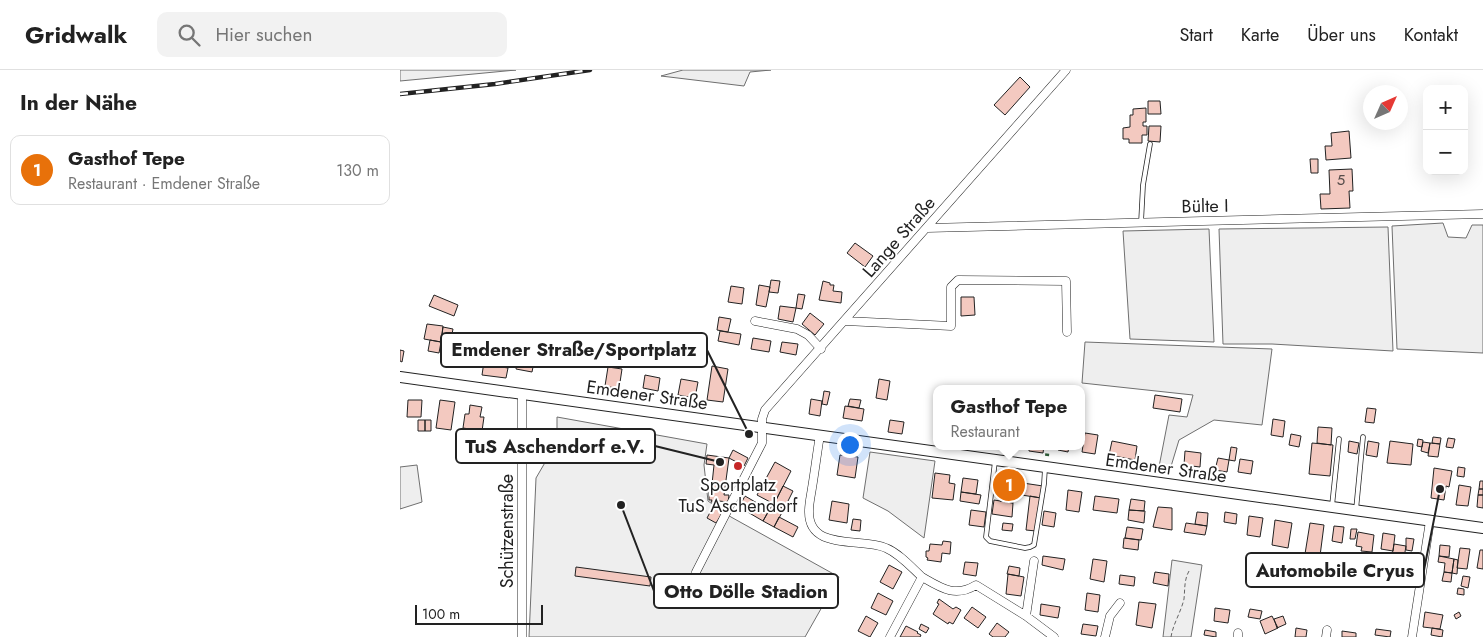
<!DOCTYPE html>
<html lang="de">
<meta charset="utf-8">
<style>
:root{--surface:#fff;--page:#f2f2f2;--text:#222;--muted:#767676;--line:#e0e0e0;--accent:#c62828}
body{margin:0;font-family:Jost,sans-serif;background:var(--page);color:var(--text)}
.controls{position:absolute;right:15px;top:15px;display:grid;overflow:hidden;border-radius:10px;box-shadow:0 5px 20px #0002}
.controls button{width:45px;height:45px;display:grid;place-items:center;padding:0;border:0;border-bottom:1px solid var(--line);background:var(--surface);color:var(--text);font:25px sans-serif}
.compass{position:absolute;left:963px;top:15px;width:45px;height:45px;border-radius:50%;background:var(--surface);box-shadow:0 5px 20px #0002;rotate:45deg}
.scale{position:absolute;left:15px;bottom:12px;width:128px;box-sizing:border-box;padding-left:5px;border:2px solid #222;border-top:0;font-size:14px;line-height:18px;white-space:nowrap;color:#222;-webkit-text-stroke:4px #fff;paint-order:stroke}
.you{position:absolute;left:449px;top:374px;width:18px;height:18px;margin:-12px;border:4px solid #fff;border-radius:50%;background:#1a73e8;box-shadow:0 0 0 8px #1a73e833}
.badge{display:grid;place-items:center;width:32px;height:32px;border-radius:50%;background:var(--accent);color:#fff;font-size:16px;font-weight:700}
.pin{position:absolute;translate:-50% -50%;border:2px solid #fff;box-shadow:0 1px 5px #0006}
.popup{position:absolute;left:533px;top:315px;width:152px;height:65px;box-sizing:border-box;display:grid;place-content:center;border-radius:10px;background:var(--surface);filter:drop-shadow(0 1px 4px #0005);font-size:16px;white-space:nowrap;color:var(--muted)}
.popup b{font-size:19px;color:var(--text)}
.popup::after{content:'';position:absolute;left:50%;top:100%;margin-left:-10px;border:10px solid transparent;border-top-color:var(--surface)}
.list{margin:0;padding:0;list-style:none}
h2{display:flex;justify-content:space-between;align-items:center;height:65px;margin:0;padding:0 20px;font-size:21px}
h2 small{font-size:16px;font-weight:400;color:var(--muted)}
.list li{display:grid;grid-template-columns:32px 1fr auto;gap:15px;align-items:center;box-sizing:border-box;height:70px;margin:0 10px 10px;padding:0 10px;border:1px solid var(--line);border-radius:10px}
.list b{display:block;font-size:19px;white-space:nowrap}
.list p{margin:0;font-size:16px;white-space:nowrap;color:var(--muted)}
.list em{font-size:16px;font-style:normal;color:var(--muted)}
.icon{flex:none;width:28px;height:28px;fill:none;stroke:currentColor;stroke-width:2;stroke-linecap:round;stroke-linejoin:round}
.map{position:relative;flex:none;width:1083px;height:567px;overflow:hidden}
header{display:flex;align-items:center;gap:30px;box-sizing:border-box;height:70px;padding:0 25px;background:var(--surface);border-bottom:1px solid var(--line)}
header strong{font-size:24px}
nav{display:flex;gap:28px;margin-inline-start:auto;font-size:18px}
.search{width:350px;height:45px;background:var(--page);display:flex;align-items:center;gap:12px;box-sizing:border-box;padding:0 18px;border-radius:10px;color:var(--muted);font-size:19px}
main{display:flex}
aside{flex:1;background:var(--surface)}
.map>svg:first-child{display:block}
.green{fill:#eee;stroke:#6f6f6f}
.building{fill:#f3c9c0;stroke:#222}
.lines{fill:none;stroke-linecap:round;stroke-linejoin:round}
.service-casing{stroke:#222;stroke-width:5.5}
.minor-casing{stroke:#222;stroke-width:9}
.tertiary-casing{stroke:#222;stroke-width:12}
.path{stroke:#646464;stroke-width:1;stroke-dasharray:4 2.5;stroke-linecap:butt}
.service{stroke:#fff;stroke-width:4}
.minor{stroke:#fff;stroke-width:8}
.tertiary{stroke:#fff;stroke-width:10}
.rail-casing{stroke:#222;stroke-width:4.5}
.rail{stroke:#fff;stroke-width:2.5;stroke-dasharray:8;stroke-linecap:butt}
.hedge{stroke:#2f5e38;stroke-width:4;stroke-dasharray:2.5 4;stroke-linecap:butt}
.poi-dot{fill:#c62828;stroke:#fff;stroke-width:2}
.labels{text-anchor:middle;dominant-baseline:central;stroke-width:4;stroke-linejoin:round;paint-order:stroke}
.number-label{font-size:15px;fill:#564c4a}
.street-label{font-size:18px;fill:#222;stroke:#fff}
.poi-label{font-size:18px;fill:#222;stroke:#fff}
.leader{fill:none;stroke:#222;stroke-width:2}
.callout-dot{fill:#222;stroke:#fff;stroke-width:2}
.callout{fill:#fff;stroke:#222;stroke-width:2}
.callout-label{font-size:19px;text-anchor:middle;font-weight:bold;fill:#222}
</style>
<header>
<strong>Gridwalk</strong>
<div class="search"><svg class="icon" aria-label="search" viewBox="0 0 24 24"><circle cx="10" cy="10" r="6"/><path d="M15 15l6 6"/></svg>Hier suchen</div>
<nav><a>Start</a><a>Karte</a><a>Über uns</a><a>Kontakt</a></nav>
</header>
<main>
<aside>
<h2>In der Nähe<small></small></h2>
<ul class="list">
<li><span class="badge" style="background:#e8710a">1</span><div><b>Gasthof Tepe</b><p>Restaurant · Emdener Straße</p></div><em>130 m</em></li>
</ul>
</aside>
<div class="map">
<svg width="1083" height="567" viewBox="0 0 1083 567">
<rect width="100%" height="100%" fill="#fff"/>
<path class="green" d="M0,0H116L0,11Z
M283,0H371L350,2L344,16L261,6Z
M1043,153L1048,167L1066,168L1072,155H1083V283L997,279L992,156Z
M988,157L993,281L872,274H823L819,159Z
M809,159L814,272L730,269L723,161Z
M685,272L872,279L862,355L814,350L779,370L769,403L758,402L769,345L787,347L793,325L682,313Z
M157,347L307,374L304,395L308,431L331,447L439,507L405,567H129L136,408L157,372Z
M470,382L535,391L524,468L488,441L463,428Z
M17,395L22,432L0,439V397Z
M772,490L802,495L791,567H763Z"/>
<path class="building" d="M620,7L630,17L605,45L594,35Z
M748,31H760L761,44H748Z
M746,38V52H743V56H747V65H742V73H729V69H723V58L730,57V45H733V39Z
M749,56H761L760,72L748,71Z
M949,61L951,88L926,90L925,76H932L931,63Z
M910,89H918V103H911Z
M952,99L953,121H949L950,138L921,139L920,124H930L929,100Z
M455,173L473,186L465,197L447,183Z
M371,210L380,211L378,223L369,222Z
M423,211L430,213V215H434L433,221L442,222L441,233L419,230Z
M359,215L370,217L366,237L356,235Z
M331,216L344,218L342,234L328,232Z
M398,224L405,225L402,239L396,238Z
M34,225L58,235L54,246L29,236Z
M561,227H574L575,245L561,246Z
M380,236L396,238L393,252L378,249Z
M410,243L424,254L415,265L402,254Z
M319,247L331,249L328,262L317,260Z
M27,254L43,256L41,272L24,269Z
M43,257L53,259L50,274L41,272Z
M320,261L341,264L339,275L318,271Z
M353,268L371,271L369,282L351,279Z
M30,270L41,272L39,283L28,281Z
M382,272L398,274L396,285L380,282Z
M225,274L231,275L229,287L223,286Z
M0,280L4,281L2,292L0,291Z
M85,285L98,286L96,296L108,298L106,308L82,305Z
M124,285L135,287L132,302L116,299L118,287L123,288Z
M312,296L328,299L323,332L307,330Z
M208,297L222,299L219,319L205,316Z
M245,305L260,308L258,321L243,318Z
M281,309L298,312L295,328L278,325Z
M479,309L490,311L487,330L476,328Z
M424,321L430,322L427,335L422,334Z
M755,325L782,329L780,342L753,338Z
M411,329L422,331L420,346L409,344Z
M450,329L461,330L459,338L448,336Z
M8,330H22L21,347H7Z
M40,330L55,332L51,360L36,358Z
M70,335L82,337L80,347H84L82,361L63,358L65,344H69Z
M445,336L464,339L462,351L443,348Z
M967,338L976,339L974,353L965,352Z
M873,349L885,351L883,367L871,365Z
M18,350H25V361H18Z
M25,350H31V361H25Z
M490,350L504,352L502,364L488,362Z
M918,357L932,358L931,375L917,373Z
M685,363L698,365L695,384L682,382Z
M891,364L901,366L899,377L889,375Z
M1033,367L1041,368L1040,374L1032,373Z
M1048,368L1055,369L1053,378L1046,377Z
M1018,369L1023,370L1022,377L1017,376Z
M712,371L737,376L735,390L709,385Z
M949,371L959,373L957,384L948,382Z
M968,371L979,373L977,387L966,385Z
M990,371L1013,374L1011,395L987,393Z
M66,372L86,374L85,383L65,381Z
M1023,372L1030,373L1028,383L1021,381Z
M912,373L933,375L930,406L909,404Z
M1030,373L1040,374L1038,387L1028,386Z
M607,376H620V379Z
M629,376H644L643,383L629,381Z
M659,376H669L668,382L658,380Z
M831,377L837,378L835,391L829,390Z
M333,380L348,388L344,396L329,388Z
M785,381L801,383L800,397L784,395Z
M307,385L329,388L324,425H329L328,432L319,431V433L311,432L312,430H309V414H312L314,395L306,394Z
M440,385L458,387L455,408L437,405Z
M818,388L829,390L827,402L815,400Z
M840,389L853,391L851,404L838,402Z
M375,392L391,401L374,434L357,425Z
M1058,397L1065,398L1064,407L1057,406Z
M1034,398L1052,401L1049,417L1046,416L1044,430L1031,428Z
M535,403L550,405L549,413L555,414L553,430L532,428Z
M563,408L578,410L576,424L561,422Z
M603,410L616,412L613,433L600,431Z
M1080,411H1083V419H1079Z
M616,412L643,416L641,428L615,424Z
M1059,415L1071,417L1068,436L1056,435Z
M383,416L393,421L384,439L374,434Z
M1079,419H1083V425H1078Z
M668,420L682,422L679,442L666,440Z
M561,422L581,425L579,434L560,431Z
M1078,425H1083V438L1077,437Z
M345,426L369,440L363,451L339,437Z
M630,426L641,428L636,461L626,460Z
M695,426L719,429L717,443L693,440Z
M731,429L745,431L744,441L729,440Z
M594,430L613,433L612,447L592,444Z
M432,431L449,434L447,453L429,450Z
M373,434L384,439L374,457L363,451Z
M314,435L324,441L316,453L307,448Z
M758,437L772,438V460L753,457Z
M571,440L586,442L584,457L569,455Z
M729,440L745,441L744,453L728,450Z
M644,441L656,443L654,457L642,455Z
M797,442L808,443L807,456L795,454Z
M825,442L837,444L836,454L824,452Z
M849,446L863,448L860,467L847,465Z
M379,447L398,457L393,467L374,457Z
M453,449L461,450L460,461L451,460Z
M875,450L892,453L888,478L872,475Z
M603,453L613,454L612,461L602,460Z
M786,453L807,456L805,465L784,462Z
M910,453L924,455L920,486L905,484Z
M934,456L944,457L942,473L932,471Z
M727,457L743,459L741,470L725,468Z
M951,459H957L955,469H950Z
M958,462L974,465L972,482L961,481L962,477L956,476Z
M983,463L995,465L993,481L981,479Z
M724,468L739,470L738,480L723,478Z
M1006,468L1014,469L1012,481L1006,480Z
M543,471L551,472L550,484L542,483L541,492L527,490L528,488L526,487V481H529L530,474L542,475Z
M994,474L1006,476L1004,488L992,486Z
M1040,475L1050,476L1049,487L1039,486Z
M1060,478L1070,479L1067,499L1057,498Z
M1080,480H1083V499L1077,498Z
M643,486L665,489L663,500L642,495Z
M1039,486L1054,489L1052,503L1044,502L1045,493L1038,492Z
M693,489L707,491L704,512L690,509Z
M1054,489L1058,490L1057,504L1052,503Z
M565,492L578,493L576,506L563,504Z
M489,495L502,502L493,519L480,512Z
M609,496L620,498L619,506L607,504Z
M176,497L251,507L250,516L175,506Z
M755,502L769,504L768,516L753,513Z
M1044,502L1052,503L1051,512L1042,511Z
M608,504L624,507L621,526L606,524Z
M720,505L735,507L734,516L719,514Z
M1063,506L1070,507L1068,518L1061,516Z
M1058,518L1064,519V525L1057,524Z
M478,523L493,531L486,545L471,538Z
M687,523L700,525L698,542L685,540Z
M539,529L553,539L556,537L561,540L553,554L549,552L548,554L533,544L539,534L537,533Z
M739,532L756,534L752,558L736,555Z
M641,534L660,537L658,548L640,545Z
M572,537L586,547L578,558L564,548Z
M815,538L830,540L828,553L814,551Z
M850,539L862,541L860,549L848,547Z
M1025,542L1043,545L1040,559L1023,557Z
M1059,542L1061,546L1056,549L1054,545Z
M466,546L478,553L470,567L458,561Z
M872,546L878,558L865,564L860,551Z
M883,546L886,554L877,558L874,549Z
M597,553L609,562L605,567H593L589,564Z
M521,554L529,558L526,563L519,559Z
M683,554L698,556L696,566L681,564Z
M506,556L518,562L517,563L521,565L520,567H500Z
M896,558L907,560L906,567H895Z
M1032,558L1043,560L1042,567L1031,565Z
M976,559L991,561L990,567L975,565Z
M805,560L816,562V567L804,565Z
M942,561L956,563V567H942Z"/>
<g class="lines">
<defs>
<path id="service" d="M741,153L743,115L750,74
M595,391L586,467L590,471L625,478L630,477L634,475L644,414L645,398
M932,436L939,369
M956,440L963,367"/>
<path id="minor" d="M527,158L1083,144
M355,251L397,259L408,265L421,279
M445,251L551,256V217L558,210L666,211L667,262
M122,325V567
M420,365C417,383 415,400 412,418C411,425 409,433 409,441C408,482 462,467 486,478C500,484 511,497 522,507L490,567
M296,502L362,373V349L365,340L666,0
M522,507C541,518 555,528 576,515L626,546L654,567
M626,546L634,491
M705,567L710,546L720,533
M838,567V563
M926,567L927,560
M1012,567L1030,451"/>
<path id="tertiary" d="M0,307L1083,458"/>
</defs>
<use href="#service" class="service-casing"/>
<use href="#minor" class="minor-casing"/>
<use href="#tertiary" class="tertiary-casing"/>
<path class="path" d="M771,567C773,554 781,542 784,529C785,519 784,510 789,501"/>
<use href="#service" class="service"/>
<use href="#minor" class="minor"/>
<use href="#tertiary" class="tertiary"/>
<defs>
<path id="rail" d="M0,24L95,14L190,0"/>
</defs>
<use href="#rail" class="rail-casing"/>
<use href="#rail" class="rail"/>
<path class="hedge" d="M647,386L648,376"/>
</g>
<circle class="poi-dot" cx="338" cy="396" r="5"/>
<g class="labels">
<g class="number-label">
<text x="941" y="110">5</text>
</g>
<g class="street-label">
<text transform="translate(805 136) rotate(-1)">Bülte I</text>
<text transform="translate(499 167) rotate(-49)">Lange Straße</text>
<text transform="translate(247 325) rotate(8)">Emdener Straße</text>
<text transform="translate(766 398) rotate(8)">Emdener Straße</text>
<text transform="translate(107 461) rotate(-90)">Schützenstraße</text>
</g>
<g class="poi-label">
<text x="338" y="415">Sportplatz<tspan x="338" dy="21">TuS Aschendorf</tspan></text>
</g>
</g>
<path class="leader" d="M349 364L307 280M320 392L255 376M1040 419L1024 500M221 435L254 521"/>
<g class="callout-dot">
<circle cx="349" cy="364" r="5"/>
<circle cx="320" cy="392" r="5"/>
<circle cx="1040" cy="419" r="5"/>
<circle cx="221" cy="435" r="5"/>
</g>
<g class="callout">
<rect x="41" y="263" width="266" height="34" rx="5"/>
<rect x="56" y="359" width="199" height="34" rx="5"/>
<rect x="846" y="483" width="178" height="34" rx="5"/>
<rect x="254" y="504" width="184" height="34" rx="5"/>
</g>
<g class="callout-label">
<text x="174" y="286">Emdener Straße/Sportplatz</text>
<text x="155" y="383">TuS Aschendorf e.V.</text>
<text x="935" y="507">Automobile Cryus</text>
<text x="346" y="528">Otto Dölle Stadion</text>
</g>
</svg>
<div class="controls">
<button>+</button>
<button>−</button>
</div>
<svg class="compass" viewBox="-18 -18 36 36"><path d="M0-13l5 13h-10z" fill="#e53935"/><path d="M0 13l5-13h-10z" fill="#767676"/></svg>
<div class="scale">100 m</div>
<div class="you"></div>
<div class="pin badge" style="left:609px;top:415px;background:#e8710a">1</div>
<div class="popup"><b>Gasthof Tepe</b>Restaurant</div>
</div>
</main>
